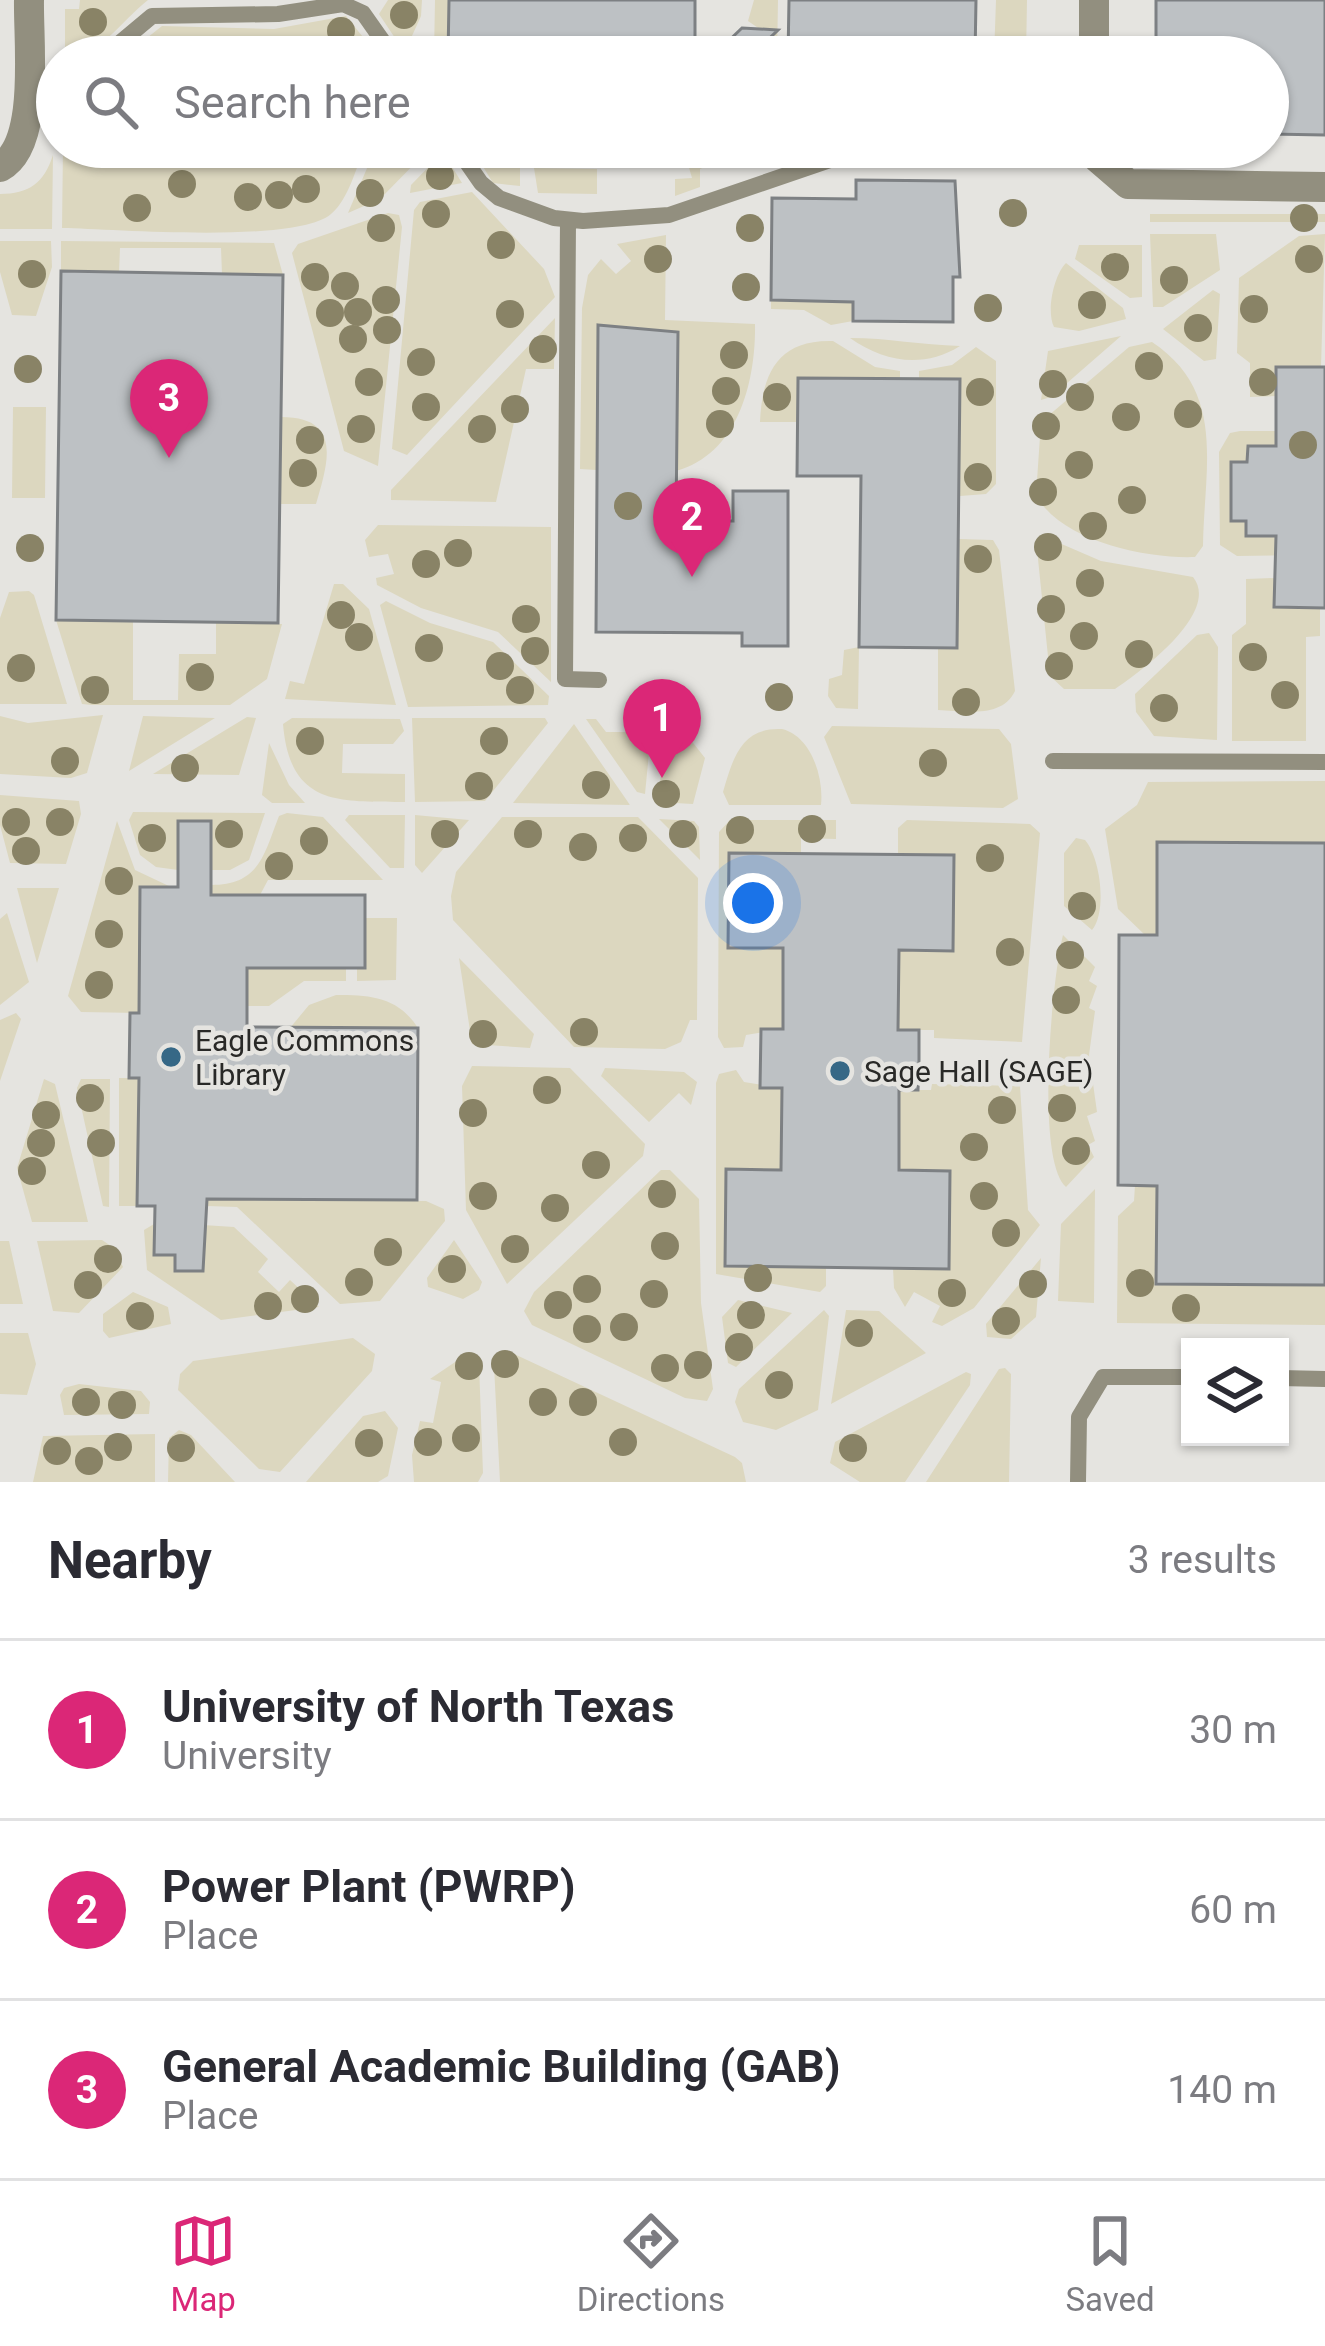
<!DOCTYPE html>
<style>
:root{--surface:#fff;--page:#f7f7f7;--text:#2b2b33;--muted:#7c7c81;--line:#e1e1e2;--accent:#db2777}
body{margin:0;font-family:Roboto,sans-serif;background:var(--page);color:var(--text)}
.controls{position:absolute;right:36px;bottom:36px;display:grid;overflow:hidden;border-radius:0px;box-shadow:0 3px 9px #0004}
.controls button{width:108px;height:108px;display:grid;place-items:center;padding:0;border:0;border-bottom:3px solid var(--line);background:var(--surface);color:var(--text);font:60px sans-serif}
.you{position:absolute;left:753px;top:903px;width:42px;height:42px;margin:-30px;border:9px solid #fff;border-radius:50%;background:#1a73e8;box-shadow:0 0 0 18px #1a73e833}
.badge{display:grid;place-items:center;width:78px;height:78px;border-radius:50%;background:var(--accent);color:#fff;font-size:39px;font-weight:700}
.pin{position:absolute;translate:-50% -99px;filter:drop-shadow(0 3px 6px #0008)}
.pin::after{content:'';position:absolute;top:63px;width:42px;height:36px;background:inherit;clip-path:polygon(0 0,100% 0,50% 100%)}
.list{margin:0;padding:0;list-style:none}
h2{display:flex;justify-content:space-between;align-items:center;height:156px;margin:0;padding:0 48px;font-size:51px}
h2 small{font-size:39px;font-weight:400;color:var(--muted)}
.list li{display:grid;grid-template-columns:78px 1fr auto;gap:36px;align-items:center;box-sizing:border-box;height:180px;padding:0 48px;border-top:3px solid var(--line)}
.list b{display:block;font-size:45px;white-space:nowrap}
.list p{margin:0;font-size:39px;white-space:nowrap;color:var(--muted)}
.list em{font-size:39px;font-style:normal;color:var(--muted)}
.icon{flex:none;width:66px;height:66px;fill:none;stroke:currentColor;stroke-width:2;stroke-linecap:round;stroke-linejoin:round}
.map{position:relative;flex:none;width:1325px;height:1482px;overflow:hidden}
.search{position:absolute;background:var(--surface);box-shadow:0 3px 9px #0004;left:36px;right:36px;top:36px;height:132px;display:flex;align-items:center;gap:30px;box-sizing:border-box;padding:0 42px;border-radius:66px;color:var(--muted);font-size:45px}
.sheet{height:696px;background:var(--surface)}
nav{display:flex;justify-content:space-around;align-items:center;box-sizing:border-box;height:168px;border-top:3px solid var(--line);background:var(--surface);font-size:33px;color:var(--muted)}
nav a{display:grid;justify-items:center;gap:6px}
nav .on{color:var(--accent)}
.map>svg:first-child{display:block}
.green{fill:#dcd7bf}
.building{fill:#bdc1c4;stroke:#7d8083;stroke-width:3}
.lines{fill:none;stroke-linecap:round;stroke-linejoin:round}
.lane{stroke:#928f7f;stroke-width:16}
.street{stroke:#928f7f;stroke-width:30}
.tree{fill:#898366}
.poi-dot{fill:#366886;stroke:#e5e4e0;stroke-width:4.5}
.labels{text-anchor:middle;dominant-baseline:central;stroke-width:9;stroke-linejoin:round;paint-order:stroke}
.poi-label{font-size:30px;fill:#292927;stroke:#e5e4e0;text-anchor:start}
</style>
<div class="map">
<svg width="1325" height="1482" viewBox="0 0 1325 1482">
<rect width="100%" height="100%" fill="#e5e4e0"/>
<path class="green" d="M80,0H148C122,20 100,57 65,57V9H79Z
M388,0H422L421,16L407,47L399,44L379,14Z
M435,0H449L448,57L434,55Z
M754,0H778L777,57H761L764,32L748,21Z
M996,0H1027L1026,57H994Z
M346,16L379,57H123L162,26L274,29Z
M645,44L695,45L691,57H645Z
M63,147H365C356,167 349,199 331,214C296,244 115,229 62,228Z
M376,147H431L380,199L348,213Z
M471,147H494V168H520V186L493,183Z
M683,147H721L716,162L700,169V187L675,196V179L692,178Z
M443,152L462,183L410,193L411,185Z
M53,155L52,229H0V194C29,194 44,183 53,155Z
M534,168L597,169V194L538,193Z
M472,192L544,269L555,297L407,455L392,449L414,210L420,202Z
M388,213L399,215L402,227L378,466L344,451L292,253L298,244Z
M1150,214H1325V222H1150Z
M1150,234H1216L1220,270L1163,307H1153Z
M1325,234L1321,367H1276V396L1250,397V363L1237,353L1239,278L1299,236Z
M666,235L665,320L755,324C756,380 739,454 676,471L640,327L599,325L596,470L580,469L582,308L588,275L601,259L616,274L631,261L617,244Z
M0,241H51L52,267L36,316L12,315L0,272Z
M61,241L274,243L283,275L222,274L221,248H120L119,273L61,271Z
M1079,245H1142V297L1130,298L1075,259Z
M1066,263L1123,308L1126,319L1079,331L1054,327C1046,311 1054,275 1066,263Z
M1213,290L1220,294L1216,359L1204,361L1163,329Z
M771,300L853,302V321L831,325L804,310L771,309Z
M555,318L554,369H526L496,502L391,500V490Z
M1121,336L1051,397L1041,400L1048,351Z
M850,338C888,338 921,345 960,346C923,369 884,362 850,338Z
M833,341L875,367L900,371V379L799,378L798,422H760C762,375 777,339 833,341Z
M1152,342C1227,392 1204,467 1203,546L1195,557C1147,559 1060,541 1036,495L1041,422L1129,347Z
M976,347L996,361V484L986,494L960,496V380L919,379V371L952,365Z
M13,407H46L45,498H12Z
M281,417C343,417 328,463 316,504H280Z
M1240,431H1321L1291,446H1249L1247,462H1232L1231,520L1246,521L1247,536H1290L1320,555L1237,556L1220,545L1219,452L1230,433Z
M654,491L719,492V521H654Z
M378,525L551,527V682L498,632L421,608L377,585L376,578L394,574L388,554L369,557L365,540Z
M959,539L993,540L999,550L1015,691C1002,719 963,711 938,710V648L957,647Z
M1050,539L1101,561L1193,577C1221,612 1142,671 1115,689H1064L1050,676L1038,559V548Z
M1275,578V607L1320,608V636L1306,637V741H1232V635L1246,624V579Z
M334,584H343L369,609L396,705L285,699L290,681L304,684Z
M29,591L34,595L67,704H0V618L9,592Z
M386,601L430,623L493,642L549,696L548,705L408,707L380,605Z
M56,620L133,622V700H178L179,654H216V623L282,624L267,679L230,705H92L82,704Z
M1209,633L1218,647L1217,740L1154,736L1136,712L1135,694L1197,635Z
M859,647L858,709L836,708L828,696L829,679L842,675L844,650Z
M103,715L87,773L71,778L0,774V716L28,723Z
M143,716L215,718L129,771Z
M247,717L256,718L239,775L153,774Z
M292,718L400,719L404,731L393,744H343L342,773L405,774V802C341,801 290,808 283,724Z
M412,718H545L548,723L485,801L415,802Z
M586,719H596L606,732H651L645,794L637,792Z
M574,724L630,805L513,803Z
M832,726L999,729L1011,744L1018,799L1003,808L851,804L824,737Z
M782,729C811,736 824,777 821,805H729L723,792C733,758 741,727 782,729Z
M667,734L690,739L705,758L693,804L657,802Z
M269,743L289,785L305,803H272L262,795Z
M1325,781V843H1158L1157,935H1145L1118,909L1105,829L1137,805L1148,782Z
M0,795L79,801L81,814L66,864L10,863L0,825Z
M133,812L265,813L249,860L230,870H210V821H178V870L156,867L140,855L129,820Z
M287,813L323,817L383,880H268L260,895H211V885C260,885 264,854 279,816Z
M349,815H405L404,868H390L345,820Z
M415,815L469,820L422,873L415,865Z
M502,817H638L698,878L697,1020H690L681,1042L665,1049L574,1047L453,920L451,896L456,872Z
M659,819L694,821L699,827L700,860Z
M730,820H836V839L801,838V853H729L728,947L783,948V1029L746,1035L743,1047L724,1048L718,1037L719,832Z
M907,820L1030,824L1040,833L1022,1042L934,1038V1030H898L899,950H953L954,856L898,854V828Z
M117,821L135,870L171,887H140L139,1013L81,1012L68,996Z
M1076,838L1085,840C1101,859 1107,912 1092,930L1064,906V853Z
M17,888H59L37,963Z
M7,913L29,982L0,1005V919Z
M365,918H397L396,980L357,981V968H365Z
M1063,935L1095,967L1089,981L1097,986L1089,1008L1095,1011L1089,1055L1097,1112L1087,1116L1095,1141L1088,1145L1094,1157L1066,1187C1035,1160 1052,978 1063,935Z
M459,958L534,1034L530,1048L472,1044Z
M247,968H346V981H304L269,1006H247Z
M336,995C371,995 398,997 418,1028H290L309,1005Z
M16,1013L21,1019L0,1081V1020Z
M472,1066L570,1068L645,1144L643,1156L507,1284L466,1210L462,1086Z
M605,1068L684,1072L697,1082L691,1105L679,1093L649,1122L601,1076Z
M736,1070L744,1082L782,1088L781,1170H726L725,1266L826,1267V1286L820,1292L716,1274V1083L719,1074Z
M119,1078H139L137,1206H119Z
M44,1079L55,1084L88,1222H32L17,1168Z
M81,1079H110L109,1207L103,1206L77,1088Z
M932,1084L1020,1086L1028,1210L1040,1225L974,1308L942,1326L932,1322L940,1306L914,1292L905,1307L894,1288L893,1268H949L950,1172L899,1170V1090H931Z
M661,1170H670L699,1199L701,1303L713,1389L707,1401L685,1398L532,1325L524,1311L534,1292Z
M1135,1185H1157V1284L1325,1285V1325L1117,1323L1118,1216L1134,1201Z
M1095,1189L1094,1303L1058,1301L1061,1224Z
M207,1199L426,1201L444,1209L445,1221L380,1301L340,1304L237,1207L207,1206Z
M154,1224V1254L175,1255V1271L203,1270V1225L234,1227L268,1259L258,1272L279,1292L290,1280L319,1307L221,1320L147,1270L144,1230Z
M102,1240L114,1248L123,1267L79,1313L53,1311L37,1241Z
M454,1240L482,1282L479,1290L463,1299L428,1287L427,1278Z
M0,1241H9L23,1304H0Z
M1041,1258L1036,1317L1011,1339L987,1337L986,1324Z
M133,1292L168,1307L171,1324L109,1338L103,1331V1314Z
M738,1300L792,1313L736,1367L728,1363L722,1317Z
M824,1310L829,1316L818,1410L776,1430L743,1422L735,1402L739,1389Z
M846,1310L879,1311L926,1353L831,1404Z
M0,1333H28L36,1364L27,1395L0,1394Z
M353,1338L375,1354L372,1371L280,1472L259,1469L178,1390L180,1374L193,1361Z
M512,1353L735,1457L742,1463L746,1482H500L494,1366L499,1354Z
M464,1356L479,1364L483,1473L478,1482H414L412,1455L420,1421L433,1423L441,1382L430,1379Z
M1005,1368L1011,1374L1009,1482H926L999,1369Z
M966,1372L971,1374L970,1385L905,1482H860L830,1463L835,1442Z
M79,1384L141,1391L150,1402L149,1414L64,1415L60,1395L64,1388Z
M385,1411L398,1428L388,1476L378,1482H306L363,1416Z
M179,1430L191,1435L235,1482H168L169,1438Z
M155,1434V1482H33L43,1436Z"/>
<path class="building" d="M449,0H695V45L645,44V57H448Z
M789,0H976L975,57H788Z
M1156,0H1325V135L1268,134V57H1156Z
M742,28L778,30L752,55L716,53Z
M856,180L955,181L960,277H953V322L853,321V302L771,300L772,198L856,199Z
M61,271L283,275L278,623L56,620Z
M598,325L678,332L676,521H733V491H788V646H742V633L596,632Z
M1276,367H1325V608L1274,607L1276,536H1246V521H1231V462H1247L1248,446H1276Z
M798,378L960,379L957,648L859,647L861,476H797Z
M178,821H211V895H365V968H247V1027L418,1028L417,1200L207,1199L203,1271H175V1255H154L155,1206H137L139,1078H129L130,1013H139L140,887H178Z
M1157,842L1325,843V1285L1156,1284L1157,1186L1118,1185L1119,935H1157Z
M729,853L954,855L953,951L899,950L898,1030H919V1060L918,1090H899V1170L950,1171L949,1269L725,1266L726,1169L781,1170L782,1088H760L761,1029H783V948H728Z"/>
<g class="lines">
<path class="lane" d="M103,57L152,16L278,14L343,4L363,13L394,57
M28,94L57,84
M456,147L481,183L499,198L554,218L583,221L669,215L839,157L1099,159
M568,220L565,679L599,680
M1053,761L1325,762
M1280,1378L1325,1379
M1078,1482L1079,1417L1103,1377H1190"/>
<path class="street" d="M1094,0V57
M1097,147L1099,159L1128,184L1325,187
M0,167C41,145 28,43 29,0"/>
</g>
<g class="tree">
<circle cx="404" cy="15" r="14"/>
<circle cx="93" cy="22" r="14"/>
<circle cx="341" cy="31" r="14"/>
<circle cx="440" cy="176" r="14"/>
<circle cx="182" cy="184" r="14"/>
<circle cx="306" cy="189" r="14"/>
<circle cx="370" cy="193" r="14"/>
<circle cx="279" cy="195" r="14"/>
<circle cx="248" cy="197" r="14"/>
<circle cx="137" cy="208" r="14"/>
<circle cx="1013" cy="213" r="14"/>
<circle cx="436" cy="214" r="14"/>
<circle cx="1304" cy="218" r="14"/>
<circle cx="381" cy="228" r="14"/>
<circle cx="750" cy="228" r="14"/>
<circle cx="501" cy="245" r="14"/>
<circle cx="658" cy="259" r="14"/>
<circle cx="1309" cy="259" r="14"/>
<circle cx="1115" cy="267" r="14"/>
<circle cx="32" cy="274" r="14"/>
<circle cx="315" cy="277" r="14"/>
<circle cx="1174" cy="280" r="14"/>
<circle cx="345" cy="286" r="14"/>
<circle cx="746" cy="287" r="14"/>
<circle cx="386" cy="300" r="14"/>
<circle cx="1092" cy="305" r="14"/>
<circle cx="988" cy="308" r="14"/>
<circle cx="1254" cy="309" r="14"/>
<circle cx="358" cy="312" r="14"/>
<circle cx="330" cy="313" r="14"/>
<circle cx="510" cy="314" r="14"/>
<circle cx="1198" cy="328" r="14"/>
<circle cx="387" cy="330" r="14"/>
<circle cx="353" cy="339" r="14"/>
<circle cx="543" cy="349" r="14"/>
<circle cx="734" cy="355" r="14"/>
<circle cx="421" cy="362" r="14"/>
<circle cx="1149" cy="366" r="14"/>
<circle cx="28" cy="369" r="14"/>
<circle cx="369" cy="382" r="14"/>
<circle cx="1263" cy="382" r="14"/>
<circle cx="1053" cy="384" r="14"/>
<circle cx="726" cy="391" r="14"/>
<circle cx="980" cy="392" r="14"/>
<circle cx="777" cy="397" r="14"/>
<circle cx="1080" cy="397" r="14"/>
<circle cx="426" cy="407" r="14"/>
<circle cx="515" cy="409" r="14"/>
<circle cx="1188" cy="414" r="14"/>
<circle cx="1126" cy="417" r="14"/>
<circle cx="720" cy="424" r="14"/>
<circle cx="1046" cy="426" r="14"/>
<circle cx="361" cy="429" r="14"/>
<circle cx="482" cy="429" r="14"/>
<circle cx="310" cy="440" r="14"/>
<circle cx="1303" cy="445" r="14"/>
<circle cx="1079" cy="465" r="14"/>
<circle cx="303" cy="473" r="14"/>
<circle cx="978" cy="477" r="14"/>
<circle cx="1043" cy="492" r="14"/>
<circle cx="1132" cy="500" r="14"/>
<circle cx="628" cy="506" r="14"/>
<circle cx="1093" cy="526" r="14"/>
<circle cx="1048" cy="547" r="14"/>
<circle cx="30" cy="548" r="14"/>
<circle cx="458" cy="553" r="14"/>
<circle cx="978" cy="559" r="14"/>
<circle cx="426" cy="564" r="14"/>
<circle cx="1090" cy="583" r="14"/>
<circle cx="1051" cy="609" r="14"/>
<circle cx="341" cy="615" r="14"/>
<circle cx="526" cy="619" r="14"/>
<circle cx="1084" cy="636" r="14"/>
<circle cx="359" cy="637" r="14"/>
<circle cx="429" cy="648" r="14"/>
<circle cx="535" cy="651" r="14"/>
<circle cx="1139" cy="654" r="14"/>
<circle cx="1253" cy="657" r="14"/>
<circle cx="500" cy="666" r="14"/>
<circle cx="1059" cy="666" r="14"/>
<circle cx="21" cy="668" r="14"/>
<circle cx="200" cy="677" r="14"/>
<circle cx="95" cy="690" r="14"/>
<circle cx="520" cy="690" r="14"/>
<circle cx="1285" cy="695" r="14"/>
<circle cx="779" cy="697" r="14"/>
<circle cx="966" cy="702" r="14"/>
<circle cx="1164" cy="708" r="14"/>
<circle cx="310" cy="741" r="14"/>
<circle cx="494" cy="741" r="14"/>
<circle cx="65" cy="761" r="14"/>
<circle cx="933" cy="763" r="14"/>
<circle cx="185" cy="768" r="14"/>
<circle cx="596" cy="785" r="14"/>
<circle cx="479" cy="786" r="14"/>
<circle cx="666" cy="794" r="14"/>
<circle cx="16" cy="822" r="14"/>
<circle cx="60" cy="822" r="14"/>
<circle cx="812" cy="829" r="14"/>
<circle cx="740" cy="830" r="14"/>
<circle cx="229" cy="834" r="14"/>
<circle cx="445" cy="834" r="14"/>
<circle cx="528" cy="834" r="14"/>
<circle cx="683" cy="834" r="14"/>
<circle cx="152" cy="838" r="14"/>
<circle cx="633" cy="838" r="14"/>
<circle cx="314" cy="841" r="14"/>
<circle cx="583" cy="847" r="14"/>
<circle cx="26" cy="851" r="14"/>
<circle cx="990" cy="858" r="14"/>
<circle cx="279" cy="866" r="14"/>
<circle cx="119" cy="881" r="14"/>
<circle cx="1082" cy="906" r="14"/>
<circle cx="109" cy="934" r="14"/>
<circle cx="1010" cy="952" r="14"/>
<circle cx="1070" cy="955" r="14"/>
<circle cx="99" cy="985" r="14"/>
<circle cx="1066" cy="1000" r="14"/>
<circle cx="584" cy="1032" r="14"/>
<circle cx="483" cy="1034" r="14"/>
<circle cx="547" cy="1090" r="14"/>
<circle cx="90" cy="1098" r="14"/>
<circle cx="1062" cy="1108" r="14"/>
<circle cx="1002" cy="1110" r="14"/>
<circle cx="473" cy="1113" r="14"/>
<circle cx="46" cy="1115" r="14"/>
<circle cx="41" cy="1143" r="14"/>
<circle cx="101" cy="1143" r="14"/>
<circle cx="974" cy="1147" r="14"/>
<circle cx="1076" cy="1151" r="14"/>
<circle cx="596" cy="1165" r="14"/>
<circle cx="32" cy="1171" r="14"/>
<circle cx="662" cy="1194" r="14"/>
<circle cx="483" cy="1196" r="14"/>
<circle cx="984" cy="1196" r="14"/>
<circle cx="555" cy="1208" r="14"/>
<circle cx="1006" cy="1233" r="14"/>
<circle cx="665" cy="1246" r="14"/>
<circle cx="515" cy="1249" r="14"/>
<circle cx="388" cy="1252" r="14"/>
<circle cx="108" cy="1259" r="14"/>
<circle cx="452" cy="1269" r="14"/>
<circle cx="758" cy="1278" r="14"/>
<circle cx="359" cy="1282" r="14"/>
<circle cx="1140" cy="1283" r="14"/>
<circle cx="1033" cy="1284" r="14"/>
<circle cx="88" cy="1285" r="14"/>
<circle cx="587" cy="1289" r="14"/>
<circle cx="952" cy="1293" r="14"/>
<circle cx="654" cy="1294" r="14"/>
<circle cx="305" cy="1299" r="14"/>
<circle cx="558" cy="1305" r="14"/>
<circle cx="268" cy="1306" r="14"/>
<circle cx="1186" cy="1308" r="14"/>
<circle cx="751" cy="1315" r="14"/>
<circle cx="140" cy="1316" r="14"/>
<circle cx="1006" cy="1321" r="14"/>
<circle cx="624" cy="1327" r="14"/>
<circle cx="587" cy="1329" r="14"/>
<circle cx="859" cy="1333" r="14"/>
<circle cx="739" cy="1347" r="14"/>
<circle cx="505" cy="1364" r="14"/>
<circle cx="698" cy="1365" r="14"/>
<circle cx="469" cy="1366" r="14"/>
<circle cx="665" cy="1368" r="14"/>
<circle cx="779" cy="1385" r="14"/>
<circle cx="86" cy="1402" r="14"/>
<circle cx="543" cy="1402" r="14"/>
<circle cx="583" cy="1402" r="14"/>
<circle cx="122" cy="1405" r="14"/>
<circle cx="466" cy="1438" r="14"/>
<circle cx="428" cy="1442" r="14"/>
<circle cx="623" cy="1442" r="14"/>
<circle cx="369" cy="1443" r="14"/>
<circle cx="118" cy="1447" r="14"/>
<circle cx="181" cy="1448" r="14"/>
<circle cx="853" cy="1448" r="14"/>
<circle cx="57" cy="1451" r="14"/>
<circle cx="89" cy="1461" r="14"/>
</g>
<g class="poi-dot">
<circle cx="171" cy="1057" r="12"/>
<circle cx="840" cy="1071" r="12"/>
</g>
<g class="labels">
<g class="poi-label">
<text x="195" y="1040">Eagle Commons<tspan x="195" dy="34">Library</tspan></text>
<text x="864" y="1071">Sage Hall (SAGE)</text>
</g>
</g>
</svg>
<div class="controls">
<button><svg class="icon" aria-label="layers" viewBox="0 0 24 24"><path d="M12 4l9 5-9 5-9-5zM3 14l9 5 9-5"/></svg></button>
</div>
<div class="you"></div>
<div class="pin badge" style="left:662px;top:778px">1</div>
<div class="pin badge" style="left:692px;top:577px">2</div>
<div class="pin badge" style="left:169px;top:458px">3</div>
<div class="search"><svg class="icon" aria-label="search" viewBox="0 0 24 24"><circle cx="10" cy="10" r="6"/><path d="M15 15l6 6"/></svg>Search here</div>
</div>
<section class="sheet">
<h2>Nearby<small>3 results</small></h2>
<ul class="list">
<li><span class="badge">1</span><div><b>University of North Texas</b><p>University</p></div><em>30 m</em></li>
<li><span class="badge">2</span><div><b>Power Plant (PWRP)</b><p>Place</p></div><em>60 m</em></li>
<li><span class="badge">3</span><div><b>General Academic Building (GAB)</b><p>Place</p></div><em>140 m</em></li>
</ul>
</section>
<nav>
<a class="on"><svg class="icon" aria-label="map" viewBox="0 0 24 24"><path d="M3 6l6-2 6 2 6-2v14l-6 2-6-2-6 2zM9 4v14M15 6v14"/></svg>Map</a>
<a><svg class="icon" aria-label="directions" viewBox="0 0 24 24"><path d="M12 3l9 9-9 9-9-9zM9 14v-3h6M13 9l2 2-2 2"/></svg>Directions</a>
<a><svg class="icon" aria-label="saved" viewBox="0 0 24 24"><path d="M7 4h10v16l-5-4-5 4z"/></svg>Saved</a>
</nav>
